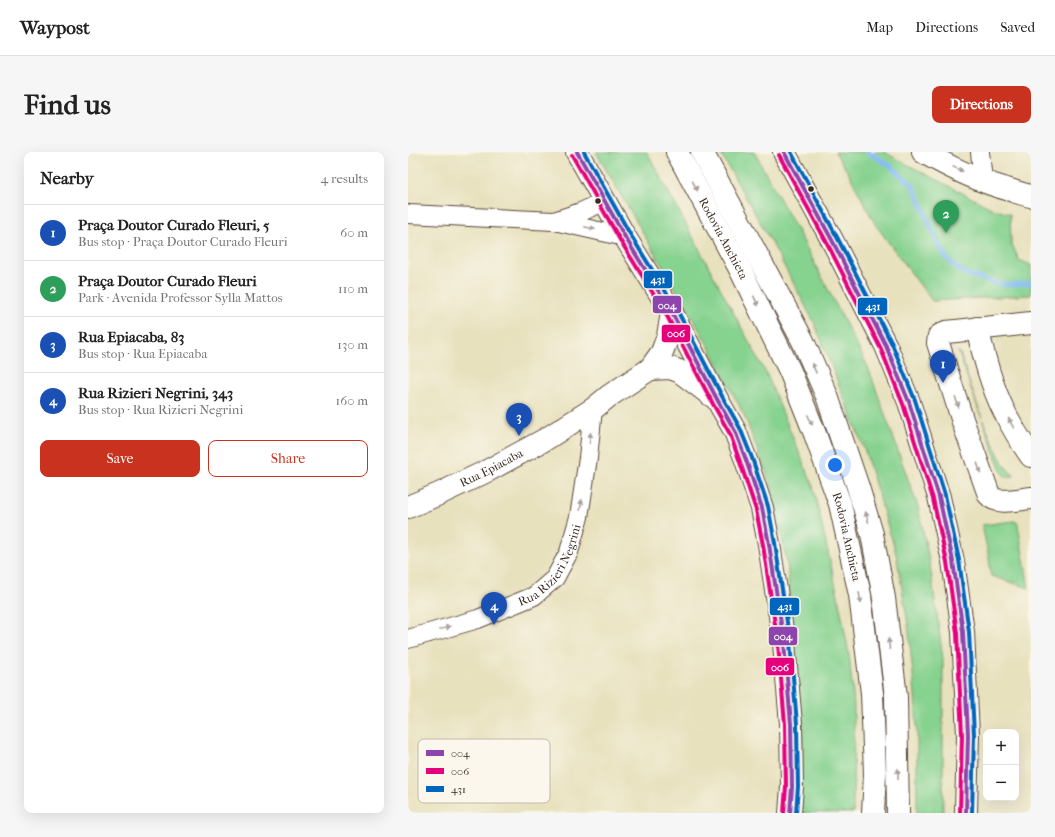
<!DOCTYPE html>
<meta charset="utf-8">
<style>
:root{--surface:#fff;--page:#f6f6f6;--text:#222;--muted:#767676;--line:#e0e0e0;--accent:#c8321e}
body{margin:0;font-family:"IM FELL French Canon",serif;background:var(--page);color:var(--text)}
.controls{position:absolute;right:12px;bottom:12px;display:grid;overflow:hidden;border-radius:8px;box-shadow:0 4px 16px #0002}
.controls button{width:36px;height:36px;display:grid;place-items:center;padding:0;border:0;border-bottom:1px solid var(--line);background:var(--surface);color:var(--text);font:20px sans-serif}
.you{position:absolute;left:427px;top:313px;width:14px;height:14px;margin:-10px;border:3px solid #fff;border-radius:50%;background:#1a73e8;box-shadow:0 0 0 6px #1a73e833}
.badge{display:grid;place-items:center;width:26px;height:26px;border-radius:50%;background:var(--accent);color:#fff;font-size:13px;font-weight:700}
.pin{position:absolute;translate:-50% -33px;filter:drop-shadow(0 1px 2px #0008)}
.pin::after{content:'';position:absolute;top:21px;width:14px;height:12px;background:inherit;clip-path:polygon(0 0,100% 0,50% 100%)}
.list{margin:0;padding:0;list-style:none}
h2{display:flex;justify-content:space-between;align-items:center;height:52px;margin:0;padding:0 16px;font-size:17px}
h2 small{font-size:13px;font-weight:400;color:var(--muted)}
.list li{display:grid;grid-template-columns:26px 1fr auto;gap:12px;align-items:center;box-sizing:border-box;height:56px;padding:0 16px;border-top:1px solid var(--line)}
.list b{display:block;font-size:15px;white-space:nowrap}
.list p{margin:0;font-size:13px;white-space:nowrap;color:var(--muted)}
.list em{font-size:13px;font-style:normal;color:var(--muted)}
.actions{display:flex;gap:8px;padding:12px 16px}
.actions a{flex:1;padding:9px 0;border:1px solid var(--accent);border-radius:8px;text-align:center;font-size:14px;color:var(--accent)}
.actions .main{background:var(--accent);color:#fff}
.map{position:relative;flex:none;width:623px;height:661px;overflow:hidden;border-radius:8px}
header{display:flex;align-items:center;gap:24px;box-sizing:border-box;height:56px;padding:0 20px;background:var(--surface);border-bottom:1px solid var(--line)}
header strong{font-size:19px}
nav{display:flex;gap:22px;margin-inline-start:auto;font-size:14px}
.intro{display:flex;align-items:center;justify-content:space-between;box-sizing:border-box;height:96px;padding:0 24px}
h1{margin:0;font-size:28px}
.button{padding:10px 18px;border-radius:8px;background:var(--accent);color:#fff;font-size:14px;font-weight:700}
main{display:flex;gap:24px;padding:0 24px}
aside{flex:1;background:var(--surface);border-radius:8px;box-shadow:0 4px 16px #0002}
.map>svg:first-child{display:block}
.green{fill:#86d28f;stroke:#607e56}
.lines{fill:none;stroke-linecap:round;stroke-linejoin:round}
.stream{stroke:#80baf1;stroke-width:5}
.street-casing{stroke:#554536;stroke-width:20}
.secondary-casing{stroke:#554536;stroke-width:24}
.highway-casing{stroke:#554536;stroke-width:24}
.street{stroke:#fff;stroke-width:18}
.secondary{stroke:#fff;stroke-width:22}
.highway{stroke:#fff;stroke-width:22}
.bus-1-casing{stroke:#fbf7ec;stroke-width:7}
.bus-2-casing{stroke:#fbf7ec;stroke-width:7}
.bus-3-casing{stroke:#fbf7ec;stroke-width:7}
.bus-1{stroke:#8e44ad;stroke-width:4}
.bus-2{stroke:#e5007d;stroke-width:4}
.bus-3{stroke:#0065bd;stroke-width:4}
.oneway{fill:#a79f9a}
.bus-dot{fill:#3b2a1e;stroke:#fbf7ec;stroke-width:1.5}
.labels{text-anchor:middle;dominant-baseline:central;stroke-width:3;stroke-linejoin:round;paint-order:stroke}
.street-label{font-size:12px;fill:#3b2a1e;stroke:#fbf7ec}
.key{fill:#fbf7ec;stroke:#c1baae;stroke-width:1}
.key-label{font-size:11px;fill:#3b2a1e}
.line-badge{stroke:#fbf7ec;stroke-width:1.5}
.badge-label{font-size:11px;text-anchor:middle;font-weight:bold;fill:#fff}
</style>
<header>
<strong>Waypost</strong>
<nav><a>Map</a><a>Directions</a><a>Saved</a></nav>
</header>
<div class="intro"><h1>Find us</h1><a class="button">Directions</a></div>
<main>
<aside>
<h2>Nearby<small>4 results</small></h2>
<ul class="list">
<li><span class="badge" style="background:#1a4fb4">1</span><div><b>Praça Doutor Curado Fleuri, 5</b><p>Bus stop · Praça Doutor Curado Fleuri</p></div><em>60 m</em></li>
<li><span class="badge" style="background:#2e9e5b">2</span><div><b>Praça Doutor Curado Fleuri</b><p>Park · Avenida Professor Sylla Mattos</p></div><em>110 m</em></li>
<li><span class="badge" style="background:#1a4fb4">3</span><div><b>Rua Epiacaba, 83</b><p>Bus stop · Rua Epiacaba</p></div><em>130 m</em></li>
<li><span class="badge" style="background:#1a4fb4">4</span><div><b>Rua Rizieri Negrini, 343</b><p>Bus stop · Rua Rizieri Negrini</p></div><em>160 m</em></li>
</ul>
<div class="actions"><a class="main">Save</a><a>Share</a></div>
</aside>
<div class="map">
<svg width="623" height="661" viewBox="0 0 623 661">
<rect width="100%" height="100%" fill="#fbf7ec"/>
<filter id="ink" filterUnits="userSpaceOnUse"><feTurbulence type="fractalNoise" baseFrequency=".025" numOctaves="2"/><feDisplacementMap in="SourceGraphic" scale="8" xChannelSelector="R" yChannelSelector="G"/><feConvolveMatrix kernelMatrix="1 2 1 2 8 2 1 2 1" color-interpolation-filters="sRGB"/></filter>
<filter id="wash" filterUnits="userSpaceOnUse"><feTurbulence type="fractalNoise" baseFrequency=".012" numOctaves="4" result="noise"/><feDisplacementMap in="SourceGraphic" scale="16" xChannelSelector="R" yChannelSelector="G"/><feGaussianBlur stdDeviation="0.9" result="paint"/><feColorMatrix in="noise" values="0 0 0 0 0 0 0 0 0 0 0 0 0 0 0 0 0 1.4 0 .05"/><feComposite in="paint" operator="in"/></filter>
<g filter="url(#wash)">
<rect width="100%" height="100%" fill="#e8e1be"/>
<path class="green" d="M188,0H239L359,223L405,334L430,444L441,502L446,553L445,661H389L395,592L379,410L363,334L337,265L300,193Z
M312,0H346L394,87L460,215L510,355L522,413L535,507V661H509V581L507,542L500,472L488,401L457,299L406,170L366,95Z
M427,0H477L483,4L587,58L602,62L603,90L611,108L623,113V143L524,149L467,72L441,22Z
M550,199L552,201C562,232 571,264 586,293C592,304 595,316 606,323L605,325C596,327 594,321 591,314Z
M606,369L610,371V373L621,436L583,424L581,406L574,373Z"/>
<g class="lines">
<path class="stream" d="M460,0L481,13L505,34L516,58L523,76L529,89L539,107L550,117L561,123L587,131L601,133L623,131"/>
</g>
</g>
<g filter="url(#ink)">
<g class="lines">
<defs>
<g id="street">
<path d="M572,0L575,29"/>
<path d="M0,62L146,69L217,85"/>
<path d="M146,69L173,60L197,49"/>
<path id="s1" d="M0,487L70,467L126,444L147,426L161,400L171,365L180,306L185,257"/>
</g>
<g id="secondary">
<path d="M515,0C541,15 573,30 602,38C609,40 616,43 623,44"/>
<path d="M623,171L548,179L538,180L531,184L530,191L555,270L581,343C589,353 611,347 623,346"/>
<path d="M569,176C576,204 583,233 596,259C604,275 613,290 623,304"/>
<path id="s2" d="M0,355L31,342L79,319L138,287L185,257L201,244L242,217"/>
</g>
<g id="highway">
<path d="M169,0L217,85L264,161L310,249L327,279L338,308L354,356L361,392L376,491L383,572L384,635L382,661"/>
<path id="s3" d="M269,0L332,117L382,219L407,282L432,352L452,443L464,541L467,622L465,661"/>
<path d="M294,0L395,189L419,244L450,335L464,382L476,446L488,545L490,661"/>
<path d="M376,0L424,88L478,194L501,250L531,345L545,409L555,480L560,583L558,661"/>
<path d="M242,217L262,216L271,219L304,244"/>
<path d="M242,217L254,200L260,184L264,161"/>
</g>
</defs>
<use href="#street" class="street-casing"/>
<use href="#secondary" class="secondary-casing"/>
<use href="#highway" class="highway-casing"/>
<use href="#street" class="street"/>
<use href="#secondary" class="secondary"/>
<use href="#highway" class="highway"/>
<defs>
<path id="bus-1" d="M169,0L217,85L264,161L310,249L327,279L338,308L354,356L361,392L376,491L383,572L384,635L382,661
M376,0L424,88L478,194L501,250L531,345L545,409L555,480L560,583L558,661"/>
<path id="bus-2" d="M164,3L212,88L259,164L305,252L322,282L332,310L348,358L355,393L370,492L377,572L378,635L376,661
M371,3L419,91L473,197L495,252L525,347L539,410L549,481L554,583L552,661"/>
<path id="bus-3" d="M176,0L222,82L269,158L315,246L332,276L344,306L360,354L367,391L382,490L389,572L390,635L388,661
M383,0L429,85L484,192L507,248L537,343L551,408L561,480L566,583L564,661"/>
</defs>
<use href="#bus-1" class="bus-1-casing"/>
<use href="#bus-2" class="bus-2-casing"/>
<use href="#bus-3" class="bus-3-casing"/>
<use href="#bus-1" class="bus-1"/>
<use href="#bus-2" class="bus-2"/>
<use href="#bus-3" class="bus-3"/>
</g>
<defs><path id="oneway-solid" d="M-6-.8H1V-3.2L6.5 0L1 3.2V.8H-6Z"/></defs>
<g class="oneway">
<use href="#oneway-solid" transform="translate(550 17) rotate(25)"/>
<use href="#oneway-solid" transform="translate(287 34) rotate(62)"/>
<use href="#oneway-solid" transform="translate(182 76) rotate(12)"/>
<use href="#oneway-solid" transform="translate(348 149) rotate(64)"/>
<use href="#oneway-solid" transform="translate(406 216) rotate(-113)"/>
<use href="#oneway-solid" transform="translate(549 250) rotate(72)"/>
<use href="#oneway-solid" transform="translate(402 268) rotate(68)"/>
<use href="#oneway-solid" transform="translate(603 271) rotate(-118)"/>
<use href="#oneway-solid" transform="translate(182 286) rotate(-85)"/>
<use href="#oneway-solid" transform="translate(571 316) rotate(70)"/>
<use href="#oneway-solid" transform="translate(173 353) rotate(-81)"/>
<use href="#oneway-solid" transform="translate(459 365) rotate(-106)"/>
<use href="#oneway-solid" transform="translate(452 446) rotate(81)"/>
<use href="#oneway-solid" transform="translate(37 476) rotate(-17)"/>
<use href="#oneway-solid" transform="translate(481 492) rotate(-97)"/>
<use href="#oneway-solid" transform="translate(490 622) rotate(-91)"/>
</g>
</g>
<g class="bus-dot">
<circle cx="403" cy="37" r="3.5"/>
<circle cx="190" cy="49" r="3.5"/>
</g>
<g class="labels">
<g class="street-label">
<text stroke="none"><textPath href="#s3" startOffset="98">Rodovia Anchieta</textPath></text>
<text stroke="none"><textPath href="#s2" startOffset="92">Rua Epiacaba</textPath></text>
<text stroke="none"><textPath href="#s3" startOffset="422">Rodovia Anchieta</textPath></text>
<text stroke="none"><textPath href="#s1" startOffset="168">Rua Rizieri Negrini</textPath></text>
</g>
</g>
<rect x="10" y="587" width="132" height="64" rx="6" class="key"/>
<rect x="18" y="598" width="18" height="6" fill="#8e44ad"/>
<rect x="18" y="616" width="18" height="6" fill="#e5007d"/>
<rect x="18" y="634" width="18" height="6" fill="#0065bd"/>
<g class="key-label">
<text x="43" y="605">004</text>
<text x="43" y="623">006</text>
<text x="43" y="641">431</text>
</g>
<g class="line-badge">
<rect x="235" y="118" width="30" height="19" rx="4" fill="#0065bd"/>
<rect x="244" y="143" width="30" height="19" rx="4" fill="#8e44ad"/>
<rect x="449" y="145" width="31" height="19" rx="4" fill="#0065bd"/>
<rect x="253" y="172" width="30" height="19" rx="4" fill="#e5007d"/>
<rect x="361" y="445" width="31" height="19" rx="4" fill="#0065bd"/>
<rect x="360" y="474" width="30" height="20" rx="4" fill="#8e44ad"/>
<rect x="357" y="505" width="30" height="19" rx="4" fill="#e5007d"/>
</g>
<g class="badge-label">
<text x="250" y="131">431</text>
<text x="259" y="157">004</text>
<text x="465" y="158">431</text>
<text x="268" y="185">006</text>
<text x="377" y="458">431</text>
<text x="375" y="488">004</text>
<text x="372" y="519">006</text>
</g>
</svg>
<div class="controls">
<button>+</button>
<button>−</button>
</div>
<div class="you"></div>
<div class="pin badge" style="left:535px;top:231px;background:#1a4fb4">1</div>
<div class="pin badge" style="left:538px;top:81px;background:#2e9e5b">2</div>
<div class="pin badge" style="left:111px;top:284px;background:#1a4fb4">3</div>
<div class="pin badge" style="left:86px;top:473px;background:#1a4fb4">4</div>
</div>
</main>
